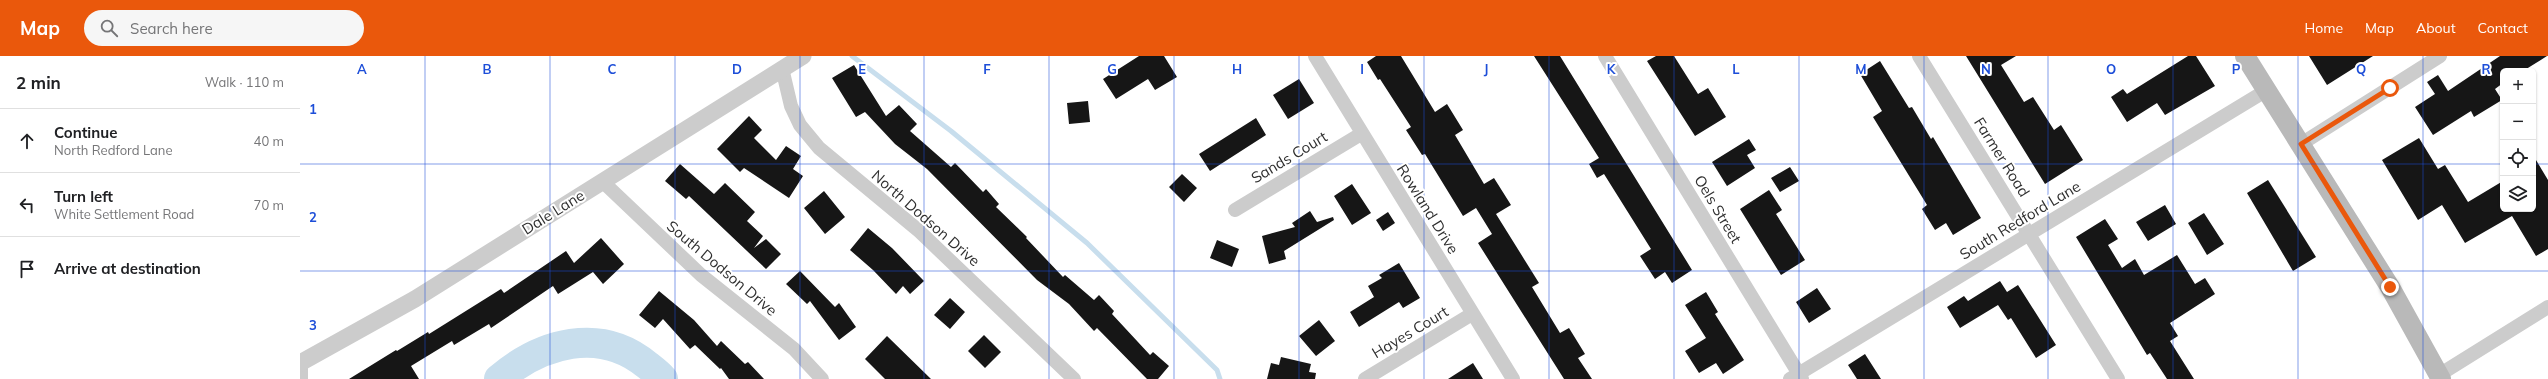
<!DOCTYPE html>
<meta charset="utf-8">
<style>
:root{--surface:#fff;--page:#f6f6f6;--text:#202124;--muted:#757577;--line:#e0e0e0;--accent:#ea580c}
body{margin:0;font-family:Mulish,sans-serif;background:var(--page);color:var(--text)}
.controls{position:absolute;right:12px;top:12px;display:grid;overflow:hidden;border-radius:6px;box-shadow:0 1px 3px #0004}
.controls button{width:36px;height:36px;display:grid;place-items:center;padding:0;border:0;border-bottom:1px solid var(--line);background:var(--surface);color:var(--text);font:20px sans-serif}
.stop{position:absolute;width:12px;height:12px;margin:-9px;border:3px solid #ea580c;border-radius:50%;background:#fff}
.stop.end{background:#ea580c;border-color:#fff;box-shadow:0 1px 4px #0008}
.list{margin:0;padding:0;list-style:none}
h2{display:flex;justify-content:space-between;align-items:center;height:52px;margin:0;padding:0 16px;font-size:17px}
h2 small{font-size:13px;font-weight:400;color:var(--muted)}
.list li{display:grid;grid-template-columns:26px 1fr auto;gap:12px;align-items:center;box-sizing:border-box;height:64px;padding:0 16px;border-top:1px solid var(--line)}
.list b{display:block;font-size:15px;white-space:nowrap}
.list p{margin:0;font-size:13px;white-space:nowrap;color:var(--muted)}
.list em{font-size:13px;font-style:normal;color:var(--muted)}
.icon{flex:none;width:22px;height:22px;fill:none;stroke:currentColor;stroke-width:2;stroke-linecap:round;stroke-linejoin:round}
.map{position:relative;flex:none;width:2248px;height:323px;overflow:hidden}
header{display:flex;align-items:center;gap:24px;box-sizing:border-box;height:56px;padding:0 20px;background:var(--accent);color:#fff}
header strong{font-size:19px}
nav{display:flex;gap:22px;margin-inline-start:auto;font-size:14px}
.search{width:280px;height:36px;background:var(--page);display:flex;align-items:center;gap:10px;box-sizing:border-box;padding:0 14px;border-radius:22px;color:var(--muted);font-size:15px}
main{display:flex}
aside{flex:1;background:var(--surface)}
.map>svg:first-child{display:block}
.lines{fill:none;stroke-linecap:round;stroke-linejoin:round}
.stream{stroke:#c8deed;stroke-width:5}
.river{stroke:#c8deed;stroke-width:30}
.building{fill:#161616}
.minor{stroke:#ccc;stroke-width:14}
.tertiary{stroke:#ccc;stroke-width:17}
.secondary{stroke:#b9b9b9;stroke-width:20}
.route{stroke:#ea580c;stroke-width:5}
.grid{fill:none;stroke:#1d4ed8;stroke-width:1;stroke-opacity:0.55}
.labels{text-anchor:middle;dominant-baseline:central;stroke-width:4;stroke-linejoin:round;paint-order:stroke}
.street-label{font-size:15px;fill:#2f2f2f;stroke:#fff}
.grid-label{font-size:13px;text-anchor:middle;font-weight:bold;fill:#1d4ed8;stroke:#fff;stroke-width:4;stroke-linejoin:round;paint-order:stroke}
</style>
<header>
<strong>Map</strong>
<div class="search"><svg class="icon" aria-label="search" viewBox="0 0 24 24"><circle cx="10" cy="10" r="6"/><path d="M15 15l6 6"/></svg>Search here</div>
<nav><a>Home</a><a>Map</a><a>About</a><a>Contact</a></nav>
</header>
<main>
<aside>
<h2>2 min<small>Walk · 110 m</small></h2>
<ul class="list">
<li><svg class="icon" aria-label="ahead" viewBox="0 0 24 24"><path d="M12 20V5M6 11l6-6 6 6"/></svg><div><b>Continue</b><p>North Redford Lane</p></div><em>40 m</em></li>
<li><svg class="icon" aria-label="left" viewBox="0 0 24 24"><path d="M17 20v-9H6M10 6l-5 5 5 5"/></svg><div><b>Turn left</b><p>White Settlement Road</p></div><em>70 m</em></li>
<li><svg class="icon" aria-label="arrive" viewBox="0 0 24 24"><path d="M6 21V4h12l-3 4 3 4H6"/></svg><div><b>Arrive at destination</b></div></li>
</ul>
</aside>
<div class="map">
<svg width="2248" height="323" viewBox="0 0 2248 323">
<rect width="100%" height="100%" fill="#fff"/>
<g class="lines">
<path class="stream" d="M552,0L651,75L787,187L917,314L920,323"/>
<path class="river" d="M199,323C241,287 300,270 347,309C352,313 358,317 363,323"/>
</g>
<path class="building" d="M839,0H864L877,21L855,34L848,23L816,43L803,23Z
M1076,0H1101L1135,56L1147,48L1163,74L1155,79L1184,128L1194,122L1211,149L1196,158L1239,227L1232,231L1260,277L1269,272L1285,298L1278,302L1292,323H1264L1178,187L1192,178L1176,152L1163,160L1125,98L1122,99L1106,74L1111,71L1080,23L1078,24L1067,6Z
M1234,0H1260L1392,214L1372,227L1365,216L1355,223L1340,200L1351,193L1304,118L1297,122L1289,108L1299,102Z
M1356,0H1374L1398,38L1408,32L1426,61L1395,80L1347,5Z
M1666,0H1716L1701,9L1724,46L1733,41L1754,74L1761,69L1783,104L1745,128Z
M1888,0H1896L1915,30L1865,59L1857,47L1827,66L1811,41L1823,33L1827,38Z
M2009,0H2073L2027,29Z
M2200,0H2247L2223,15H2203V27L2195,33L2202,44L2174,61L2171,55L2133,79L2115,51L2135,38L2127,26L2138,19L2148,35Z
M1580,5L1609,52L1612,51L1631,83L1633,81L1681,162L1653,179L1646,167L1635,174L1622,153L1627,149L1573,61L1582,55L1560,18Z
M554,9L586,60L599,49L617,68L610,75L651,111L655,107L683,136L686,133L699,148L696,151L727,181L726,182L763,221L765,219L794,244L799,239L814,255L812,258L850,299L853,296L869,310L858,323H847L797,272L794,275L769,248L737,224L627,113L595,88L565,56L556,61L532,22Z
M999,23L1014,47L988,63L973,39Z
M788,45L790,66L769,68L767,47Z
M449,60L462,74L454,82L476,104L486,90L501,100L493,113L503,120L489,142L444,112L440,116L417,93Z
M956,62L966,79L910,115L899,98Z
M2119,82L2138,113L2145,109L2168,146L2203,125V153H2233V99L2248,124V193L2236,200L2212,160L2165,187L2142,149L2118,164L2082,104Z
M1449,83L1456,94L1447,99L1455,112L1427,130L1412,106Z
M380,108L414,138L425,127L455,156L447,165L463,180L454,192L466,183L481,198L466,213L389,140L386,143L365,125Z
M1490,111L1499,125L1480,136L1471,122Z
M882,118L897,132L884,146L869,131Z
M1968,124L2016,201L1993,215L1947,137Z
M1052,128L1071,157L1052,169L1034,140Z
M1469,134L1482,154L1476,158L1505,204L1481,219L1440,153Z
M524,135L545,161L525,178L504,152Z
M1865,149L1876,168L1848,185L1836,166Z
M1010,155L1017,166L1033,161L1034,164L984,195L986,203L969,208L962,180L995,171L992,167Z
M1088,156L1095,167L1083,175L1076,164Z
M1904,157L1924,188L1907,199L1888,167Z
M1805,163L1818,183L1808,189L1822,212L1835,203L1844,219L1877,199L1895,228L1905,222L1915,238L1870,267L1878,280L1870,285L1894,323H1867L1850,297L1847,299L1776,181Z
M568,172L592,192L624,225L610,238L603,230L596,238L573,214L550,194Z
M301,182L324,208L303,228L293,216L258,238L253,230L191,272L189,268L154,289L152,285L111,310L119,323H49L96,294L97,295L128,276L129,278L201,233L204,237L266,195L274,207Z
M917,184L939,193L932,211L910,202Z
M1099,207L1120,242L1103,252L1099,246L1059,271L1050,256L1074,241L1068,230L1082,222L1079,219Z
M500,215L535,251L539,247L556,271L539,284L510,245L507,248L486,228Z
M1700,225L1707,236L1718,229L1756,289L1736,302L1711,262L1708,264L1698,249L1660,272L1647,251L1664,240L1668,245Z
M1517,232L1531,253L1509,267L1496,246Z
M359,235L394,264L417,290L421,285L445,308L448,306L464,323H429L421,312L420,313L395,289L390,293L363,263L355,272L339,259Z
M1406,236L1418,256L1415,258L1444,304L1423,318L1416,307L1399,317L1385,295L1406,282L1385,249Z
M650,242L665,256L650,273L634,259Z
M1019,264L1035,285L1016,300L999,280Z
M684,279L701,296L685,312L668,295Z
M587,280L631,323H585L565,303Z
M1565,298L1581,323H1557L1548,309Z
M981,301L1011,308L1009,316L1016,317L1015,323H967L971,307L979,309Z
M1173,307L1183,323H1148Z"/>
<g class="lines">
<path class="minor" d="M1015,0L1213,323
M1305,0L1502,323
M1619,0L1818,323
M482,12L491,50L500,69L519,92L618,174L774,323
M2001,88L2140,0
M302,125L401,219L494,293L522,323
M935,154L1061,78
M1,306V323
M2139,319L2248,251
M1065,323L1172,258
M1490,323L1967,34"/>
<path class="tertiary" d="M0,307L115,243L503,0"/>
<path class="secondary" d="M1945,0L2090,231L2141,323"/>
</g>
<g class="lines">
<path class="route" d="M2090,32L2001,88L2090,231"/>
</g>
<path class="grid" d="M125,0V323M250,0V323M375,0V323M500,0V323M624,0V323M749,0V323M874,0V323M999,0V323M1124,0V323M1249,0V323M1374,0V323M1499,0V323M1624,0V323M1748,0V323M1873,0V323M1998,0V323M2123,0V323M0,108H2203M2233,108H2248M0,215H2248"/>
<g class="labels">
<g class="street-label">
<text transform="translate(989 101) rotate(-31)">Sands Court</text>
<text transform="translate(1702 101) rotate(58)">Farmer Road</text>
<text transform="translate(1128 153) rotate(58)">Rowland Drive</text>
<text transform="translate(1418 153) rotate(59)">Oels Street</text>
<text transform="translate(253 156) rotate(-32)">Dale Lane</text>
<text transform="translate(626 162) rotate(41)">North Dodson Drive</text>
<text transform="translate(1720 164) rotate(-31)">South Redford Lane</text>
<text transform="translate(422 212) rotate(40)">South Dodson Drive</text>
<text transform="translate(1110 276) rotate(-31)">Hayes Court</text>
</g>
</g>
<g class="grid-label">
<text x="62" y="18">A</text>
<text x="187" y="18">B</text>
<text x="312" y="18">C</text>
<text x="437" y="18">D</text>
<text x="562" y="18">E</text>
<text x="687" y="18">F</text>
<text x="812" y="18">G</text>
<text x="937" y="18">H</text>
<text x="1062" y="18">I</text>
<text x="1186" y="18">J</text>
<text x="1311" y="18">K</text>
<text x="1436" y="18">L</text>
<text x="1561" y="18">M</text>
<text x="1686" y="18">N</text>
<text x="1811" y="18">O</text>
<text x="1936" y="18">P</text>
<text x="2061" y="18">Q</text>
<text x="2186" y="18">R</text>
<text x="13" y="58">1</text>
<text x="13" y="166">2</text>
<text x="13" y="274">3</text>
</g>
</svg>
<div class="controls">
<button>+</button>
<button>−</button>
<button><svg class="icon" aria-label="locate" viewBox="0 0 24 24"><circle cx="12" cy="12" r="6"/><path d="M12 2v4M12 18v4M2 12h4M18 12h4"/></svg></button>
<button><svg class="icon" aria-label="layers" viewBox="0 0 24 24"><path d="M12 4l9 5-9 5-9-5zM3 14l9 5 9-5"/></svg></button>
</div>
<div class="stop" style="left:2090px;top:32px"></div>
<div class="stop end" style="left:2090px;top:231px"></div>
</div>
</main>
